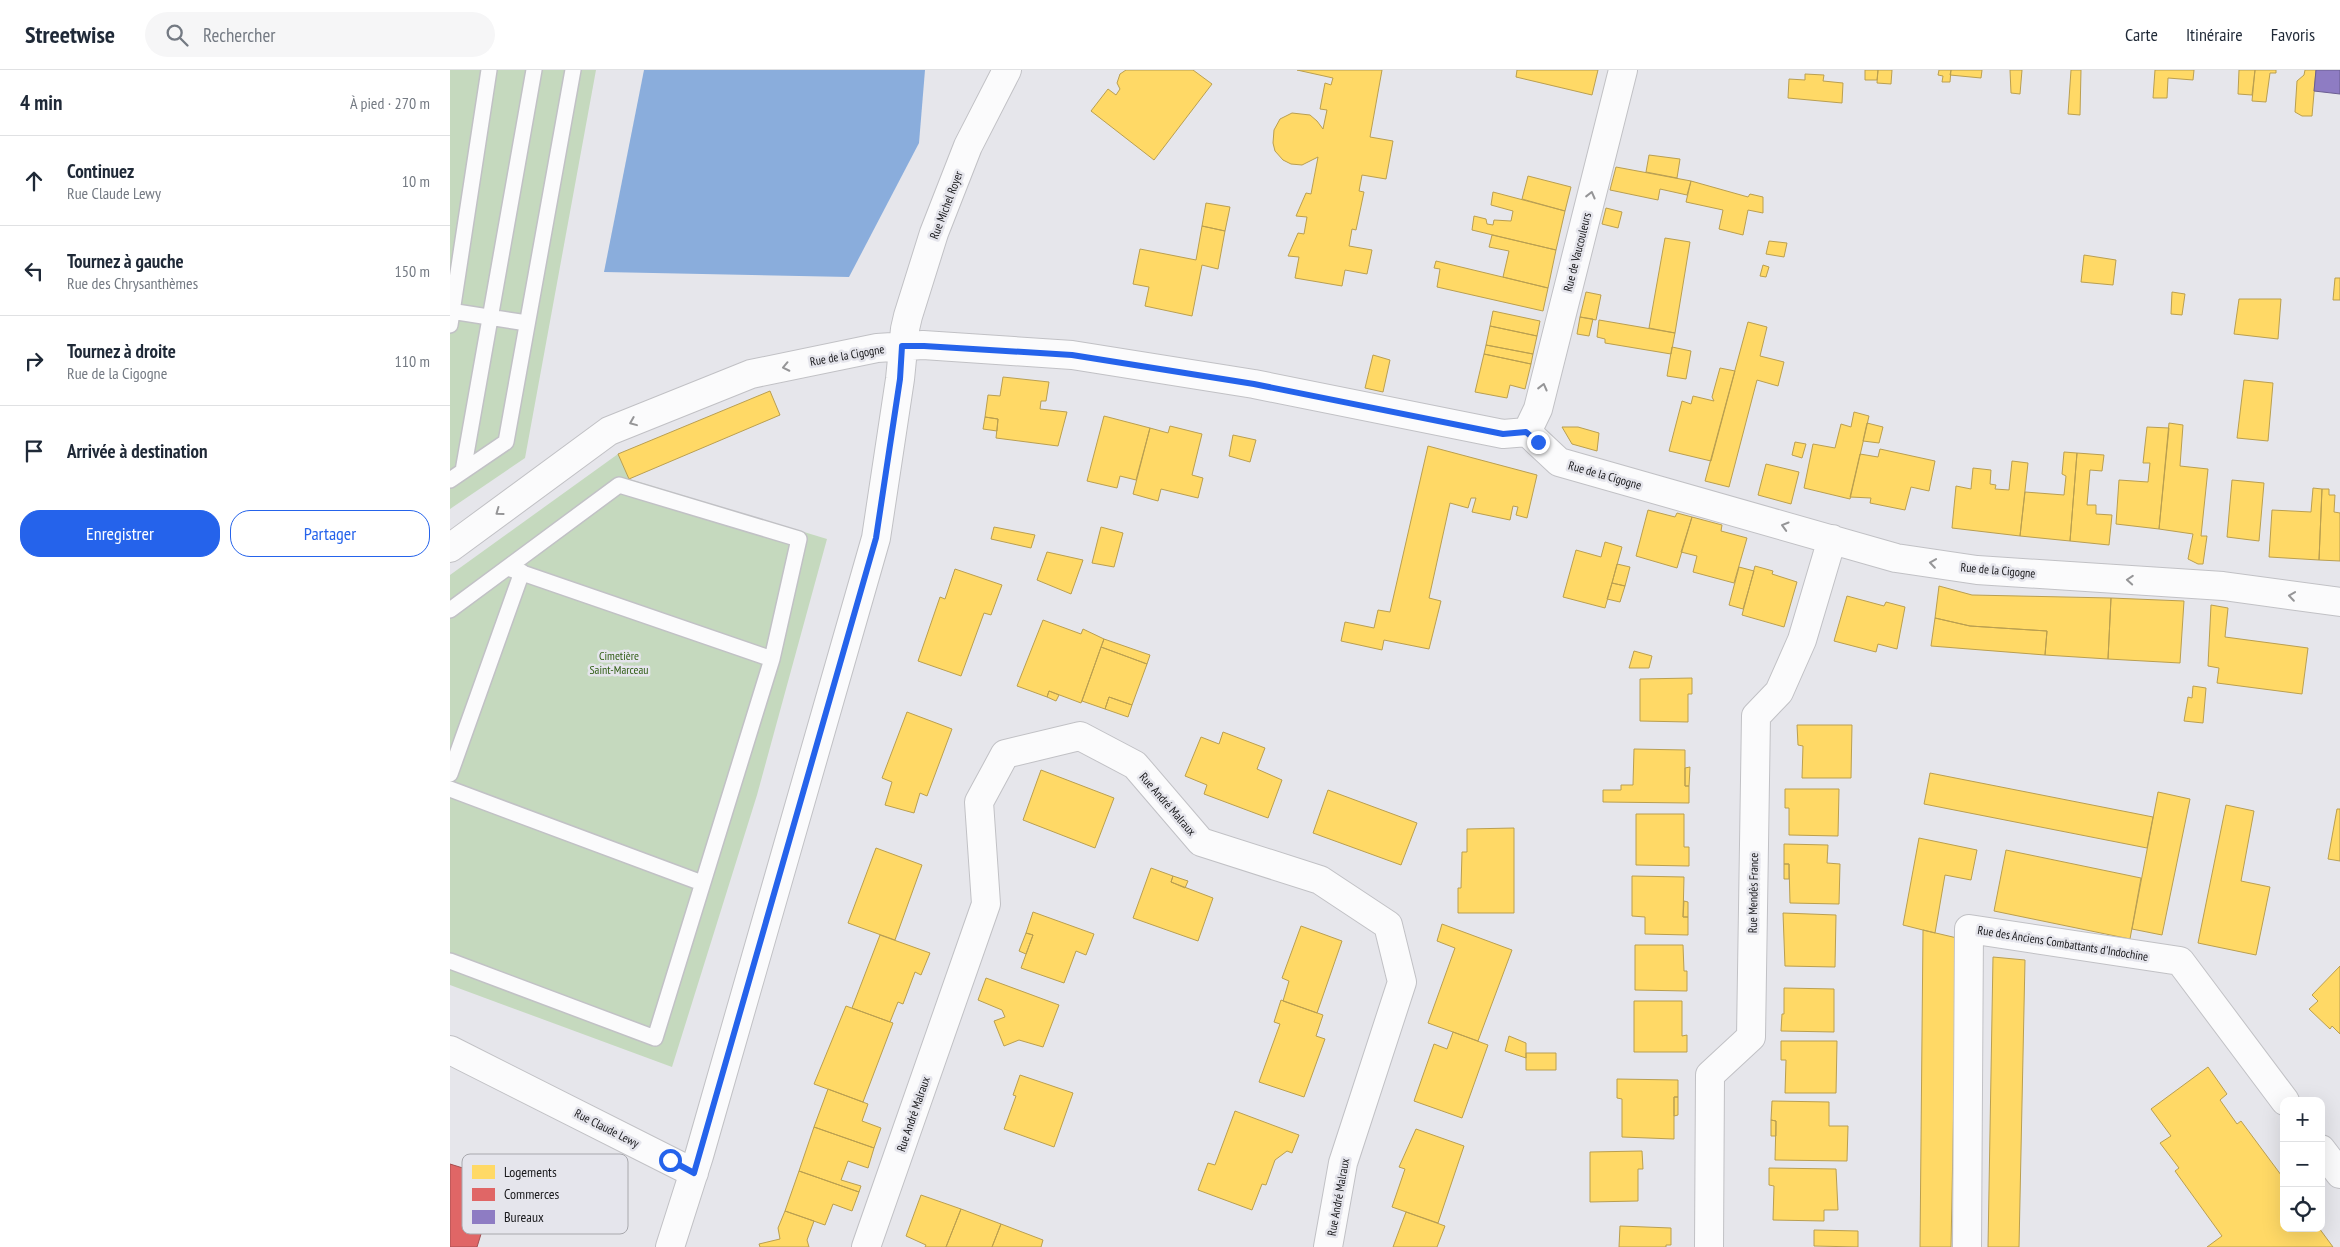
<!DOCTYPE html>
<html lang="fr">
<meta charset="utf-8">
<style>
:root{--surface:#fff;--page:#f6f6f7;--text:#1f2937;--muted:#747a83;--line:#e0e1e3;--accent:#2563eb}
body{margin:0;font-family:"PT Sans Narrow",sans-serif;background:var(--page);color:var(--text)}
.controls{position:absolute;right:15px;bottom:15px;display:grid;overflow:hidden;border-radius:10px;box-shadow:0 5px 20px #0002}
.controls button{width:45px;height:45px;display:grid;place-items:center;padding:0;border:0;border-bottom:1px solid var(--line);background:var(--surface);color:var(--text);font:25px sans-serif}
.stop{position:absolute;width:15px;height:15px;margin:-11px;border:4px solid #2563eb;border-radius:50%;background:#fff}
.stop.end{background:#2563eb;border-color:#fff;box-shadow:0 1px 5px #0008}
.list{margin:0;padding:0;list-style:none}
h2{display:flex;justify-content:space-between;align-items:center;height:65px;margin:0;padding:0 20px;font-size:21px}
h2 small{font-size:16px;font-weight:400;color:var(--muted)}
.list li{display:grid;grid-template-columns:32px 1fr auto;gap:15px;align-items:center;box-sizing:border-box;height:90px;padding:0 20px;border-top:1px solid var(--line)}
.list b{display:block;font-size:19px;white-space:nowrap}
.list p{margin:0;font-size:16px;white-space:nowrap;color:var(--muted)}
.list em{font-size:16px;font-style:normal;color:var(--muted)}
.actions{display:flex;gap:10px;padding:15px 20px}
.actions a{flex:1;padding:11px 0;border:1px solid var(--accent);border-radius:20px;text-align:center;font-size:18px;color:var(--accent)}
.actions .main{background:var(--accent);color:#fff}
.icon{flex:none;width:28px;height:28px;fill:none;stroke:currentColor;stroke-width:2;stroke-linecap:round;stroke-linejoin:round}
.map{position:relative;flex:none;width:1890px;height:1177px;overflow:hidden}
header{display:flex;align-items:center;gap:30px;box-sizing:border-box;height:70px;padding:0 25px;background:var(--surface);border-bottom:1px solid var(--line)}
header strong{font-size:24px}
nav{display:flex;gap:28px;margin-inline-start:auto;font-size:18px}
.search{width:350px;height:45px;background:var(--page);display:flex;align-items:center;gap:12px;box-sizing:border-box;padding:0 18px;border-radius:28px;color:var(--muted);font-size:19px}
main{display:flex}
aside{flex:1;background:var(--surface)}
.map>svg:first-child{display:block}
.green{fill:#c5d9be}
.water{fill:#8aaddc}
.homes{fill:#ffd966;stroke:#ba9f50}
.shops{fill:#e06666;stroke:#a44f50}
.offices{fill:#8e7cc3;stroke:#6b5e91}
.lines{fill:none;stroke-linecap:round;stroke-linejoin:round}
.lane-casing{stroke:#c1c1c5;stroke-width:18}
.street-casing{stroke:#c1c1c5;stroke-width:30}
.lane{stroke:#fbfbfc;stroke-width:15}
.street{stroke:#fbfbfc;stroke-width:28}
.oneway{stroke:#959597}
.route{stroke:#2563eb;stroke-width:6}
.labels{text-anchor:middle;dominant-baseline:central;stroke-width:5;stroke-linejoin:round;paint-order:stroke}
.street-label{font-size:12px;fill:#18181b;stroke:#e5e5ec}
.park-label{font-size:12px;fill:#305d14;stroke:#e5e5ec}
.key{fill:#e5e5ec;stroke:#a8a8ad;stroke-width:1}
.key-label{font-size:14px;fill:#18181b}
</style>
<header>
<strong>Streetwise</strong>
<div class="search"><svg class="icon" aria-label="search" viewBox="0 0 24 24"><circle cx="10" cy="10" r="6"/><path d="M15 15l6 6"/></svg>Rechercher</div>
<nav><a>Carte</a><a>Itinéraire</a><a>Favoris</a></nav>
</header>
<main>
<aside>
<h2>4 min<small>À pied · 270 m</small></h2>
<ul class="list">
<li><svg class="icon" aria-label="ahead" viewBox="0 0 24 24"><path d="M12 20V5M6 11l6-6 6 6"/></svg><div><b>Continuez</b><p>Rue Claude Lewy</p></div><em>10 m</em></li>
<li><svg class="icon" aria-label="left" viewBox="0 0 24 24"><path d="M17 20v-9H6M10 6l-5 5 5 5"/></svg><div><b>Tournez à gauche</b><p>Rue des Chrysanthèmes</p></div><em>150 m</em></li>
<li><svg class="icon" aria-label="right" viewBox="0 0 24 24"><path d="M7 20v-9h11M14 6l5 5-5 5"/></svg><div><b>Tournez à droite</b><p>Rue de la Cigogne</p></div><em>110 m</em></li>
<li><svg class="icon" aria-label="arrive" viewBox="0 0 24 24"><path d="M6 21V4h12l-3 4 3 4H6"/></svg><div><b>Arrivée à destination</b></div></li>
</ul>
<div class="actions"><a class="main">Enregistrer</a><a>Partager</a></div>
</aside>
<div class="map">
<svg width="1890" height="1177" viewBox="0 0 1890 1177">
<rect width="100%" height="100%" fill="#e6e6eb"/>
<path class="green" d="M0,0H146L75,388L0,439Z
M168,384L179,409L377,469L307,725L222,997L0,915V505Z"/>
<path class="water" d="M194,0H475L469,73L399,207L154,202Z"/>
<path class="homes" d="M676,0H743L762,14L704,90L641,41L658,19L666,25L670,19L667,13L670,4Z
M847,0H932L920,67L943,71L936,109L912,105L909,121L914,122L906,160L902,159L899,176L922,180L917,204L895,200L892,216L845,208L849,187L838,186L848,163L854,164L857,147L846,146L856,123L861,124L868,87L852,95L841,94L833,90L825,81L823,73L824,60L830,49L842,43L860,45L867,51L873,59L877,40L870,39L875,13L881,15L883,8Z
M1067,0H1148L1142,25L1066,7Z
M1415,0H1428L1427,10H1415Z
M1428,0H1442L1441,14L1427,13Z
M1489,0H1501L1500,12H1492L1493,6L1488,5Z
M1501,0H1532L1531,8L1500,5Z
M1560,0H1572L1570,24L1561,23Z
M1621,0H1631L1630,45L1618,44Z
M1705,0H1744L1743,10L1718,8L1717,28H1703Z
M1789,0H1805L1802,25L1788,24Z
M1805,0H1826V3H1820L1816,32L1802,31Z
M1855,0H1866L1862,46H1852L1845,42L1847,11L1854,5Z
M1355,4L1374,5L1373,11L1393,13L1392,33L1338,28L1339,9L1355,10Z
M1199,85L1230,89L1227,108L1196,102Z
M1166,97L1241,111L1237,125L1210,119L1208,130L1160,120Z
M1078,106L1121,117L1115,141L1072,129Z
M1241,111L1298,127L1300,124L1313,127V143L1298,140L1293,165L1269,159L1273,140L1236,132Z
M1043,122L1115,141L1106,180L1022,160L1024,146L1036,149L1037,154L1043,155L1044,150L1061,151L1063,141L1041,135Z
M756,133L780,137L775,161L752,156Z
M1156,138L1172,142L1168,158L1152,154Z
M752,156L775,161L768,199L752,195L742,246L695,236L699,217L683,214L690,179L746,190Z
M1042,165L1106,180L1098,218L1053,207L1059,181L1039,177Z
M1215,168L1240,172L1225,263L1199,258Z
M1319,171L1337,173L1334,187L1316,184Z
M1634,185L1666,190L1663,215L1631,212Z
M986,191L1098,218L1093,241L987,217L990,199L984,198Z
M1313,195L1319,197L1316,207L1310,206Z
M1885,208H1890V230H1883Z
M1136,222L1151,225L1146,250L1130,247Z
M1722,222L1735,224L1732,245L1721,244Z
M1789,229H1831L1828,269L1784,264Z
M1043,241L1090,251L1087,266L1040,256Z
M1130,247L1143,249L1139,266L1127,264Z
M1149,250L1225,263L1221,284L1155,273V269L1147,267Z
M1298,252L1317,257L1310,286L1334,292L1328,316L1307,310L1279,417L1255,411Z
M1040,256L1087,266L1083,284L1036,275Z
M1036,275L1083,284L1081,294L1034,284Z
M1222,277L1241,281L1236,309L1217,306Z
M1034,284L1081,294L1075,319L1060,315L1057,328L1025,322Z
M923,285L940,290L933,322L915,318Z
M1270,298L1285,301L1261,391L1219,381L1232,331L1241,334L1243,326L1264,331L1262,327Z
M553,307L599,312L596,331H591L590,339L617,342L608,376L546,368L548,349L535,347L538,325L550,326Z
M1794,310L1823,313L1818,371L1787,368Z
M320,321L330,345L179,409L168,384Z
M1404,342L1419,346L1400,429L1354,418L1363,374L1385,378L1391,354L1401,357Z
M654,346L700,358L686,410L670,406L667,418L637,411Z
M535,347L548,349L547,361L533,359Z
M1417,353L1433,357L1429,373L1413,371Z
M1719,353L1733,355L1730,396L1758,399L1751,466H1757L1753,494H1748L1738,489L1743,464L1709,459Z
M720,356L752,364L742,405L753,408L748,428L711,419L708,431L683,424L700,358L718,363Z
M1112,357H1128L1149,363L1147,381L1122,374Z
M1697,357L1719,358L1709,459L1666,454L1669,410L1698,412L1700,393H1693Z
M783,365L806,370L800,392L779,386Z
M1345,372L1356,374L1352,388L1342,385Z
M978,376L1087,405L1077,448L1066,445L1068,437L1063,436L1060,450L1022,442L1026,428H1021L1018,438L1000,433L979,528L991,531L979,579L934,570L932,580L891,571L895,552L924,558L928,540L940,542Z
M1430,379L1485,391L1479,421L1461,417L1455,440L1420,433L1421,428L1400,427L1410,384L1428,387Z
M1614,382L1627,383L1620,471L1570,466L1575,422L1614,425L1616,406L1612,404Z
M1627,383L1654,385L1652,401L1640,400L1637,435H1646V444L1662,445L1659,475L1620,471Z
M1562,391L1578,393L1570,466L1502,458L1506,416L1521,419L1523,398L1541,400L1540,414L1546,415L1545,419L1559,420Z
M1316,394L1349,402L1341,434L1308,425Z
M1782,410L1814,413L1809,471L1777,467Z
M1863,418L1872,419L1869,490L1819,487L1822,440L1861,442Z
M1872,419H1879V425H1885L1884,442L1890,443V491L1869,490Z
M1198,440L1225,447L1227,443L1242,447L1227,498L1186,486Z
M1242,447L1272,455L1271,461L1297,468L1284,513L1243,502L1247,486L1231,482Z
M544,457L585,465L581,478L541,469Z
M651,457L673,463L664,497L642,493Z
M1155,472L1172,477L1155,538L1113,527L1126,480L1151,487Z
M597,482L633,490L621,524L587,510Z
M1167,494L1180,497L1175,516L1162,513Z
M1305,496L1323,501L1322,504L1347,512L1334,557L1292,545Z
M1289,497L1304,501L1293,539L1279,535Z
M505,499L552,515L541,545L534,543L511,606L468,591L490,527L495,529Z
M1162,513L1175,516L1170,532L1157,529Z
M1489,516L1522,525L1661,528L1658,589L1595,585L1597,561L1520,556L1485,548Z
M1397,526L1434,536L1436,532L1455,537L1447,579L1428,574L1426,582L1384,571Z
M1661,528L1734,531L1730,593L1658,589Z
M1761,535L1778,538L1775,567L1858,578L1852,624L1767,613L1769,598L1758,596Z
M1485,548L1520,556L1597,561L1595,585L1481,576Z
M593,550L631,564L633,559L654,569L631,633L599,621L597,627L567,616Z
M654,569L700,585L697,594L651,577Z
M651,577L697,594L682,635L659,627L655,639L632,631Z
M1184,581L1202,586L1199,598H1179Z
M1242,608V624H1238V652L1190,651V609Z
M1743,616L1756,618L1753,653L1734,651L1738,627L1742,628Z
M599,621L609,625L606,631L597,627Z
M659,627L682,635L678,647L655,639Z
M457,642L502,659L477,726L470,723L464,743L435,735L442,712L432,708Z
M1347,655H1402L1401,708H1352L1353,676L1348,675Z
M773,662L815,678L807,699L832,710L818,748L754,724L757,715L735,706L751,667L769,674Z
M1184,679L1235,680V716H1239V733L1153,732V720H1171V715H1183Z
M1240,697L1239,716H1235V698Z
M591,700L664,728L645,778L573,750Z
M1480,703L1703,747L1697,778L1474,734Z
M1335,719H1389L1388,766L1339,765V738H1335Z
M878,720L967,753L951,795L863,763Z
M1708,722L1740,729L1712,865L1682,859Z
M1776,735L1804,741L1791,811L1820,817L1806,885L1748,873Z
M1887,739H1890V791L1878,789Z
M1186,744H1234V777H1239V796L1186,795Z
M1064,758V843H1008V818H1011L1012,782H1017V759Z
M1469,768L1527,780L1521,810L1495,805L1485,863L1453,855Z
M1334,774L1378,775L1377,793L1390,794L1389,834L1340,833L1339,794H1334Z
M426,778L472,795L445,870L398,853Z
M1556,780L1691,808L1680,869L1544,841Z
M1334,794H1339V809H1334Z
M701,798L723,806L721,812L763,828L748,871L683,848Z
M723,806L738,811L735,818L721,812Z
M1182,806L1234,807L1233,847H1238V865L1195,864V847L1182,846Z
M1234,831L1238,832V847H1233Z
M583,842L644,864L636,885L626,881L614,913L571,898L583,865L576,863Z
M1333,843L1386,845L1385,897L1335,896Z
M992,854L1062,880L1028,971L978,953L1005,878L987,871Z
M851,856L892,871L867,943L833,931L839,911L832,908Z
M1473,860L1507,868L1501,1177H1470Z
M576,863L583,865L576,884L569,881Z
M430,865L480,883L471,905L465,902L453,934L448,932L440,952L402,938Z
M1185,875H1233L1234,901H1237V921L1185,920Z
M1543,887L1575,890L1569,1177H1538Z
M1890,896V964L1882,956L1880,959L1859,939L1868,931L1862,925Z
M536,908L609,935L593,977L569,970L554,976L544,951L555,947L552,940L528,930Z
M1334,918L1384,919V962L1331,961L1332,944H1334Z
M831,930L873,945L866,966L875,969L854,1027L809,1012L830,954L824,952Z
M1184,931H1232V966L1237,965V982H1184Z
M396,936L443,953L413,1032L364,1014Z
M1003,962L1038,975L1012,1048L964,1031L984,974L997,979Z
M1059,966L1076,973V988L1055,981Z
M1331,971H1387L1386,1023H1335L1336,990H1331Z
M1076,983H1106V1000H1076Z
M1758,997L1777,1024L1770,1030L1787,1054L1791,1051L1834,1109V1158H1869L1883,1177H1757L1772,1166L1725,1101L1729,1098L1710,1073L1721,1066L1701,1039Z
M570,1005L623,1023L604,1077L554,1059L566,1026L563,1025Z
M1167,1009L1228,1010V1027H1224V1069L1172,1067V1029L1167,1028Z
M378,1019L418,1034L412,1051L431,1058L424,1078L364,1057Z
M1224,1027H1228V1045L1224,1046Z
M1322,1031L1379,1032V1056H1398L1397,1091L1325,1090L1326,1051L1321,1050Z
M785,1041L849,1065L842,1083L837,1081L825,1090L816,1115L812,1114L802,1140L748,1120L758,1093L765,1095Z
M1321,1050L1326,1051V1066H1321Z
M364,1057L424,1078L418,1098L398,1091L391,1110L411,1116L409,1122L349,1101Z
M966,1059L1014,1076L988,1153L942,1137L955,1099L949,1097Z
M1192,1081L1193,1099H1188V1131L1140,1132V1082Z
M1319,1098L1386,1099L1388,1140H1374V1151L1323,1150L1324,1116L1319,1115Z
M349,1101L409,1122L402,1141L383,1134L375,1155L335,1141Z
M471,1125L511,1139L496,1177H475L476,1175L456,1166Z
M511,1139L551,1154L542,1177H496Z
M335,1141L364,1151L357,1170L359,1177H310L309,1174L330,1169L328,1158Z
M956,1142L995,1156L987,1177H943Z
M551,1154L593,1170L591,1177H542Z
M1170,1156L1221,1158V1175H1216V1177H1169Z
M1364,1160L1408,1161V1177L1364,1176Z"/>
<path class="shops" d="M0,1094L48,1109L27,1177H0Z"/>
<path class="offices" d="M1866,0H1890V24L1864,21Z"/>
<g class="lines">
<defs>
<path id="lane" d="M0,241L77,253
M0,255L39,0
M13,401L84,0
M0,410L56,372L123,0
M58,498L322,589
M0,540L169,415L349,469L322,589L205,968L0,891
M0,704L72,502
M0,719L252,813"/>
<path id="street" d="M1077,362L1088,339L1173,0
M0,478L159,361L301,304L427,278L473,275L622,285L804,314L1053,364L1077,362L1109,392L1446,488L1527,500L1773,516L1890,532
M0,980L244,1103
M1871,1079L1890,1104
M220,1177L249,1086L426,468L450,309L455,259L458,246L484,163L518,76L557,0
M416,1177L536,834L529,732L555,684L630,666L685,695L751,772L870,810L938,855L952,912L893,1093L878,1177
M1259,1177L1260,1005L1301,967L1306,646L1329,622L1352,570L1382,469
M1517,1177L1519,859L1730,891L1835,1031"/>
</defs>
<use href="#lane" class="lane-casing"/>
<use href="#street" class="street-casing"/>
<use href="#lane" class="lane"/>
<use href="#street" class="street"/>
</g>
<defs><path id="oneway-chevron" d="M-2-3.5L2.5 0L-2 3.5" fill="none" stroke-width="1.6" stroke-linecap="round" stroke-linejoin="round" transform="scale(1.25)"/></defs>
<g class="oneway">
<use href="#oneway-chevron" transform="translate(1141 125) rotate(-76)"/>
<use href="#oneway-chevron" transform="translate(336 297) rotate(168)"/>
<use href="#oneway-chevron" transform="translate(1093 317) rotate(-76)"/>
<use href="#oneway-chevron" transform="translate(183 352) rotate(158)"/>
<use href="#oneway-chevron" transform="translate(49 442) rotate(144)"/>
<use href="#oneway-chevron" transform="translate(1335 456) rotate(-164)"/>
<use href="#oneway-chevron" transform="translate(1483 493) rotate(-172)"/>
<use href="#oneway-chevron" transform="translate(1680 510) rotate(-176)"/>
<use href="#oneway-chevron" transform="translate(1842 526) rotate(-172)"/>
</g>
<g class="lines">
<path class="route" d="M220,1090L244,1103L426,468L450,309L452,276H474L622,285L804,314L1053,364L1076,362L1088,372"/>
</g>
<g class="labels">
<g class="street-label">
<text transform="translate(496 135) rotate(-69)">Rue Michel Royer</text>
<text transform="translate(1127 182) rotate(-76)">Rue de Vaucouleurs</text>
<text transform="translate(397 285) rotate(-10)">Rue de la Cigogne</text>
<text transform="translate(1155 405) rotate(16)">Rue de la Cigogne</text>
<text transform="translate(1548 500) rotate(5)">Rue de la Cigogne</text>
<text transform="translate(718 734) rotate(49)">Rue André Malraux</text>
<text transform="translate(1303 823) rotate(-89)">Rue Mendès France</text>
<text transform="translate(1613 873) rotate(9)">Rue des Anciens Combattants d'Indochine</text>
<text transform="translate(463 1044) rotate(-71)">Rue André Malraux</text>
<text transform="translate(157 1058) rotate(27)">Rue Claude Lewy</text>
<text transform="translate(888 1127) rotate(-80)">Rue André Malraux</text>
</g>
<g class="park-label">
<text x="169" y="585">Cimetière<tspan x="169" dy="14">Saint-Marceau</tspan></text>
</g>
</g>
<rect x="12" y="1084" width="166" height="80" rx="8" class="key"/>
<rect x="22" y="1095" width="23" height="14" fill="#ffd966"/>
<rect x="22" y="1118" width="23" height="13" fill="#e06666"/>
<rect x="22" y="1140" width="23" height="14" fill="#8e7cc3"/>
<g class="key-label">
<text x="54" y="1107">Logements</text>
<text x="54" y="1129">Commerces</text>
<text x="54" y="1152">Bureaux</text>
</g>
</svg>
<div class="controls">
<button>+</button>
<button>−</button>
<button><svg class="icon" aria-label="locate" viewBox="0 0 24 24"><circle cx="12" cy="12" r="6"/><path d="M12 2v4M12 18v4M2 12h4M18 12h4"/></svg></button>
</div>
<div class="stop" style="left:220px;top:1090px"></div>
<div class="stop end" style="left:1088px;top:372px"></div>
</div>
</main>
